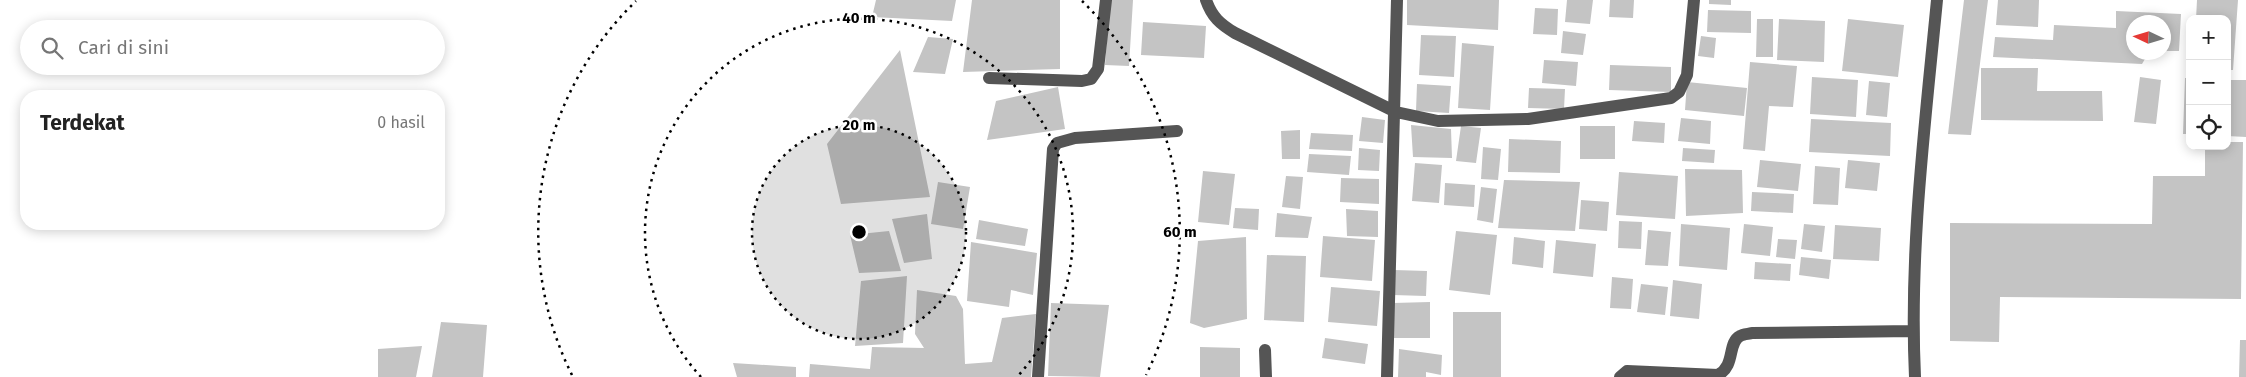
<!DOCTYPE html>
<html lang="id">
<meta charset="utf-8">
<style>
:root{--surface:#fff;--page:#f2f2f2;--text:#222;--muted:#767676;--line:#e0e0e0}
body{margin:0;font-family:"Fira Sans",sans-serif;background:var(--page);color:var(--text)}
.controls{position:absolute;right:15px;top:15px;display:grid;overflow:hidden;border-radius:10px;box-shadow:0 2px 12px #0003}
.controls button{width:45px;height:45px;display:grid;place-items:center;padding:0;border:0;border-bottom:1px solid var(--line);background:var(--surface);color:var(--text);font:25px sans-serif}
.compass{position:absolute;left:2126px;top:15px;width:45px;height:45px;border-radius:50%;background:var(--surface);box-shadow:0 2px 12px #0003;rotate:274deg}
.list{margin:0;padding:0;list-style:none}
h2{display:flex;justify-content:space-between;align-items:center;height:65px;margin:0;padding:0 20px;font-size:21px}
h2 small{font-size:16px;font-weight:400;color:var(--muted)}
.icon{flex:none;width:28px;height:28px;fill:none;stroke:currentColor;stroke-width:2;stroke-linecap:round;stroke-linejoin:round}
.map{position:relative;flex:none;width:2246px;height:377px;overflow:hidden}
.search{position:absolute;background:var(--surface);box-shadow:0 2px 12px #0003;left:20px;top:20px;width:425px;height:55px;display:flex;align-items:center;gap:12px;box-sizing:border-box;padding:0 18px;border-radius:28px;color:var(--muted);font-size:19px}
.panel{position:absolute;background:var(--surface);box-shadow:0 2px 12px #0003;left:20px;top:90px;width:425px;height:140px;border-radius:20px}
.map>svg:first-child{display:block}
.building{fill:#c4c4c4}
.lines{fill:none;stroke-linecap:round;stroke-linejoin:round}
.minor{stroke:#555;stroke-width:12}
.ring{fill:none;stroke:#000;stroke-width:2.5;stroke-dasharray:2.5 5}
.centre{fill:#000;stroke:#fff;stroke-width:2.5}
.ring-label{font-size:15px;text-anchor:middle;font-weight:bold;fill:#000;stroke:#fff;stroke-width:5;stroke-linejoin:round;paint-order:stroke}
</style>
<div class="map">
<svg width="2246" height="377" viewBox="0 0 2246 377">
<rect width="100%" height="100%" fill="#fff"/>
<path class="building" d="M876,0H956L952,21L872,17Z
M972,0H1060V69L963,72Z
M1110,0H1133L1129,66L1105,65Z
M1407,0H1499L1498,30L1407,25Z
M1567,0H1593L1590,24L1565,22Z
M1610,0H1634L1633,18L1609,17Z
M1709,0H1731V5L1709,4Z
M1964,0H1988L1971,135L1948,134Z
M1998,0H2039L2038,27L1996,25Z
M2197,0H2238L2233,70H2227V19H2196Z
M1535,8L1558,9L1557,35L1533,34Z
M1708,10L1751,11V33L1707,32Z
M2116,11L2181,14L2179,51H2164V22H2134V52H2149L2142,64L1993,57L1995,37L2053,40L2054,25L2116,28Z
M1757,19H1773V57H1756Z
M1779,19L1825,21L1824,62L1777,60Z
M1848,19L1904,25L1898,77L1842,71Z
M1143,22L1206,26L1204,58L1141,55Z
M1563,31L1586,34L1583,55L1561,53Z
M1421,35L1456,36L1454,77L1419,75Z
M1701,36L1716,38L1714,58L1698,56Z
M928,37L953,39L945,74L913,72Z
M1462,43L1494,46L1490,110L1458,108Z
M900,50L930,197L841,204L827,144Z
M1544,60L1578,62L1576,86L1542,83Z
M1750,62L1797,66L1793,107L1769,106L1765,151L1743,149Z
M1610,65L1671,67V92L1609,90Z
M1981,68H2038L2037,91H2102L2103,121L1981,120Z
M1812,77L1858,80L1856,117L1810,114Z
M2140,77L2161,80L2156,124L2134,122Z
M2185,78H2190V134H2183Z
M2227,80H2246V137L2227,136Z
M1869,81L1890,83L1887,117L1866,115Z
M1687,82L1747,88L1744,116L1685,110Z
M1417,84L1451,86L1449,113L1416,111Z
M1058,87L1065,129L987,140L996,101Z
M1529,88L1565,89L1564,109L1528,108Z
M1362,117L1385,120L1383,143L1359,141Z
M1681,118L1711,121L1710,144L1678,141Z
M1811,119L1891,123L1890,156L1809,152Z
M1634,121L1665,123L1664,143L1632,141Z
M1411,125L1451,129L1452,158L1413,157Z
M1461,126L1481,128L1476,163L1456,161Z
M1580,126H1615V159H1580Z
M1300,130V159H1282L1281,131Z
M1311,133L1353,135L1352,151L1309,149Z
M1509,139L1561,141L1560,173L1508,172Z
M2227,142H2243L2241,299L2000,297L1999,342L1950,341V223L2152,224L2153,176H2205V146H2227Z
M1483,147L1501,149L1498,180L1481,179Z
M1359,148L1380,150L1379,171L1358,170Z
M1683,148L1715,150L1714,163L1682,161Z
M1309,154L1351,156L1349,175L1307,172Z
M1760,160L1801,164L1798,191L1757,187Z
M1848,160L1880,163L1877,191L1845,188Z
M1415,163L1442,165L1439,203L1412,201Z
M1815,166L1840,168L1838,205L1813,204Z
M1685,169L1742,170L1743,213L1686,216Z
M1203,171L1235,174L1229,225L1198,222Z
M1619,172L1678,176L1675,219L1616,215Z
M1286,176L1303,177L1300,209L1282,207Z
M1341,178L1379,179V204L1340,202Z
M1504,180L1580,182L1575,231L1498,228Z
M938,182L970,187L963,229L931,224Z
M1445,183L1475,185L1474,207L1444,205Z
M1481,187L1497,189L1493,223L1477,220Z
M1752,192L1794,194L1793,213L1751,211Z
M1581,200L1609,202L1607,231L1579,229Z
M1235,208L1259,209L1258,230L1233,228Z
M1346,209L1378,211V237L1347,236Z
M1277,213L1312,217L1308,238L1275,237Z
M927,214L932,259L904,263L892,219Z
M979,220L1028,229L1025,246L976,239Z
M1619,221L1642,222L1641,249L1618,248Z
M1681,224L1730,228L1727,270L1679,266Z
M1744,224L1773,227L1770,256L1741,253Z
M1804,224L1825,226L1822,252L1801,249Z
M1835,225L1881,228L1879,261L1833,259Z
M1648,230L1671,232L1668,266L1645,265Z
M889,231L901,271L859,273L850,235Z
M1456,231L1497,235L1490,295L1449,290Z
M1323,236L1375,240L1372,281L1320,277Z
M1246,237L1247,319L1204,328L1190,323L1198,241Z
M1514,237L1545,241L1543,268L1512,264Z
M1778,239L1797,240L1795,259L1776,257Z
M1556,240L1596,244L1593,277L1553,273Z
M971,242L1037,253L1033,295L1011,290L1009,307L967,301Z
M1267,255L1306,256L1304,322L1264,320Z
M1801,257L1831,260L1829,279L1799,275Z
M1755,262L1791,264L1790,281L1754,279Z
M1394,270L1427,271L1426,296L1393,295Z
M907,276L903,343L855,346L861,281Z
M1612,277L1633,279L1631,309L1610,308Z
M1673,280L1702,284L1699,319L1670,316Z
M1641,284L1668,287L1665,315L1637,312Z
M1331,287L1380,291L1377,326L1328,322Z
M917,290L956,296L963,309L965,364L992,362L1002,318L1036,314L1031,377H809L810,364L870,369L872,347L924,348L915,334Z
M1430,302V338H1393V303Z
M1051,303L1109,305L1100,377L1048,376Z
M1453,312H1501V377H1453Z
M441,322L487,325L483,377H432Z
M1325,338L1368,344L1365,364L1322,358Z
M2240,340H2246V377H2239Z
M422,346L416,377H378V349Z
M1200,347L1240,348V377H1200Z
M1399,349L1442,355L1441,375L1426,372V377H1398Z
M733,363L796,367V377H737Z"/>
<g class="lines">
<path class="minor" d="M1206,0C1212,17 1220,24 1235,33L1396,112L1438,121L1528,119L1671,98L1679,92L1687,75L1694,0
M989,78L1082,81L1091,79L1098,69L1106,0
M1265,350L1266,377
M1038,377L1053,149L1057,143L1075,138L1177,131
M1387,377L1397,0
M1620,377L1627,371L1718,375C1736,365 1727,343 1740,336C1743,334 1749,334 1752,333L1913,331
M1915,377C1909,251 1925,125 1937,0"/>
</g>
<circle cx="859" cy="232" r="107" fill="#000" fill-opacity=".12"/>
<g class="ring">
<circle cx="859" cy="232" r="107"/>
<path d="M701 377A214 214 0 1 1 1017 377"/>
<path d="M572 375A321 321 0 0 1 636 1M1082 1A321 321 0 0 1 1146 375"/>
</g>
<circle cx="859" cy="232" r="8" class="centre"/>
<g class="ring-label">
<text x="859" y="23">40 m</text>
<text x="859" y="130">20 m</text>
<text x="1180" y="237">60 m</text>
</g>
</svg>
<div class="controls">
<button>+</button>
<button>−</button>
<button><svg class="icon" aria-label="locate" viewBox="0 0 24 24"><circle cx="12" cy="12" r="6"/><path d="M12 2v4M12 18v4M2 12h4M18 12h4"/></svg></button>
</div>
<svg class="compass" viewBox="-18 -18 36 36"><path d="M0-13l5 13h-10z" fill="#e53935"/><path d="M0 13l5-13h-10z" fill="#767676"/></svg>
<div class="search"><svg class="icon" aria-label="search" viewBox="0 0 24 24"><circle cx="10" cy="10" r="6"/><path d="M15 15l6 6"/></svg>Cari di sini</div>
<section class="panel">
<h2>Terdekat<small>0 hasil</small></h2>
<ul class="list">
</ul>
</section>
</div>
